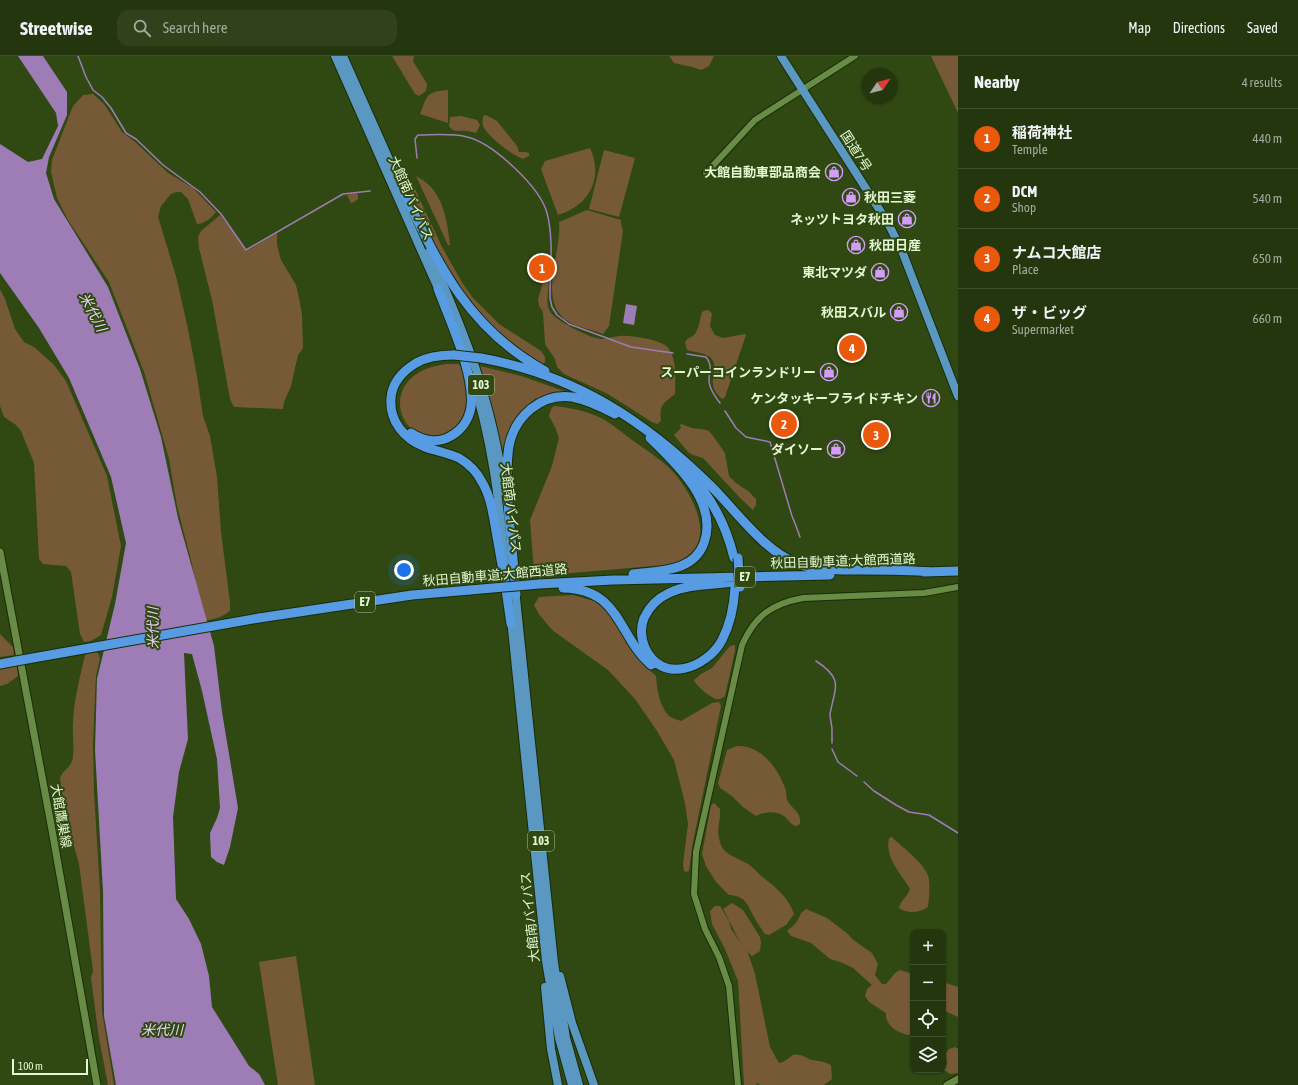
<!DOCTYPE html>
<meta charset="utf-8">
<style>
:root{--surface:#24360e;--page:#30411c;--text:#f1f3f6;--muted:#a3ab9e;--line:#41502e;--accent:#ea580c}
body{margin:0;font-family:"Asap Condensed","Noto Sans JP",sans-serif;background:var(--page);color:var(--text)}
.controls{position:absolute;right:12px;bottom:12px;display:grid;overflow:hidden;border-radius:8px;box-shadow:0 1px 3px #0004}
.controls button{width:36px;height:36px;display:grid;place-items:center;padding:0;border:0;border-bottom:1px solid var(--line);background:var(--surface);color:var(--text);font:20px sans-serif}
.compass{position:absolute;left:862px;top:12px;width:36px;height:36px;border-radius:50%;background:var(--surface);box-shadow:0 1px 3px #0004;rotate:55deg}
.scale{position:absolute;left:12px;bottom:10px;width:76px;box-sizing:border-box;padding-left:4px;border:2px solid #e3f7d2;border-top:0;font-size:11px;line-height:14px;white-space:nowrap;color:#e3f7d2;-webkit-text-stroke:3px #304812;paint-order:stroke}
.you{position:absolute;left:404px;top:514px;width:14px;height:14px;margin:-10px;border:3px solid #fff;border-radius:50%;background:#1a73e8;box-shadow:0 0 0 6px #1a73e833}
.badge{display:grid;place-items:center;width:26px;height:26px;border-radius:50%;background:var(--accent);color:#fff;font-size:13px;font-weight:700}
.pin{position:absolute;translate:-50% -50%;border:2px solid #fff;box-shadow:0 1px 4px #0006}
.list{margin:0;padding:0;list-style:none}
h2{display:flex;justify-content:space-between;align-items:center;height:52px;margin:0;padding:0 16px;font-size:17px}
h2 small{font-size:13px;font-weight:400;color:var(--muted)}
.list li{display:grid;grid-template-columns:26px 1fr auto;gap:12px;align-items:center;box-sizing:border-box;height:60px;padding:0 16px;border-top:1px solid var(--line)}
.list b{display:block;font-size:15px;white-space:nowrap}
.list p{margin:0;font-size:13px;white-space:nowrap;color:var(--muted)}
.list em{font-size:13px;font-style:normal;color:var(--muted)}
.icon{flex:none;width:22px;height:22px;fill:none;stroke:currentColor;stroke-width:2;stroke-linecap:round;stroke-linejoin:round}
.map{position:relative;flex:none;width:958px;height:1029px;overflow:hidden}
header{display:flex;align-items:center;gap:24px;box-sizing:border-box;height:56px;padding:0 20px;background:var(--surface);border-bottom:1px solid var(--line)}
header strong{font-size:19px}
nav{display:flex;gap:22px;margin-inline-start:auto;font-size:14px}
.search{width:280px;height:36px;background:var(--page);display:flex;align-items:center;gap:10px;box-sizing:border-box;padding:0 14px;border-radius:12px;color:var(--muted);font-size:15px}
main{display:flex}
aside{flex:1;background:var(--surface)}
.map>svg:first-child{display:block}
.green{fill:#765a38}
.water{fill:#9e7cb5}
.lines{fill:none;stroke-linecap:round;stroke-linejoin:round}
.stream{stroke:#9e7cb5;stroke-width:1.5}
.tertiary-casing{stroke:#1b2c07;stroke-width:8}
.secondary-casing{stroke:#1b2c07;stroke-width:9}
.trunk-casing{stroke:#1b2c07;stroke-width:10}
.motorway-casing{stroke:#1b2c07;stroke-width:11}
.tertiary{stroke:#688b45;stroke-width:6}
.secondary{stroke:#688b45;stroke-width:7}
.trunk{stroke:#5a98c2;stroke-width:8}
.motorway{stroke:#579be2;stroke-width:9}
.motorway-bridge-casing{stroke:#1b2c07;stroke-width:11;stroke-linecap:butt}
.motorway-bridge{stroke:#579be2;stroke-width:9}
.labels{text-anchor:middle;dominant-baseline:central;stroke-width:4;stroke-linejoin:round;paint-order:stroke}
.shield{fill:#304812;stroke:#adc298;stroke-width:1}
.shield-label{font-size:12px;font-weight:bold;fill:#e3f7d2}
.street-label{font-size:13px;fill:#e3f7d2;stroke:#304812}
.poi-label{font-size:13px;font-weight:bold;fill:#e3f7d2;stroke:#304812;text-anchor:end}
.water-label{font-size:14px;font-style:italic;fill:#e7d4f5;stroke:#304812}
</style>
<header>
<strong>Streetwise</strong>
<div class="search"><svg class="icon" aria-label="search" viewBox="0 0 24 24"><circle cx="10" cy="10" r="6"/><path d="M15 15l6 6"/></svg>Search here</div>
<nav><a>Map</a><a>Directions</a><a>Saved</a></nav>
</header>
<main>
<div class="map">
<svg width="958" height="1029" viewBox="0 0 958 1029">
<rect width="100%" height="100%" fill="#304812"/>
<path class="green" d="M392,0H414L413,5L427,28L426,35L419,40L415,38Z
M669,0H714L709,10L701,14L692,11L674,7Z
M931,0H958V57Z
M448,34V67L420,58C428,38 426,36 448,34Z
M93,38L104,48L122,76L134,85L168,117L193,132L216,156C211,162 206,167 197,168L188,143L181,136H176L171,138L161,150L158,161L176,220L188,273L197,320L203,360L210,380L217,421L221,476L230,546V555C222,561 214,564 204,564L200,552L192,508L177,450L169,403L144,316L109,226L68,164L57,142L51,116L52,104L73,50L83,39Z
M486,59L497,65L517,90L519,96H525L529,97V100L523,103C512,99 488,81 483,70C482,67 483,64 483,60Z
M461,60L477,64L480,69L476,77C473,76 469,75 466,75C458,74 454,77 449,70L450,61Z
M590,92C604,122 589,150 558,159L541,113L545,105Z
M604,94L635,102L619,161L589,153Z
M416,120C443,133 447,163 450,189H448Z
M408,124L414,131L442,191L463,228L473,242L499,268L541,295L545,301V306L543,308L523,298L508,286L471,248L444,207L405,128Z
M355,137L358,138V143L354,146L351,147L347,139Z
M587,154L621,164V168L623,175L609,270L603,278C593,274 581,272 571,267C535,248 562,198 559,166Z
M220,159L247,195L277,177V189L281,204L296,229L299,242L302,259L303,292L298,299L291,330L284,346L283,353L234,351L230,343L212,244L199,192L198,181L201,175Z
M547,218C553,230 541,247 553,259C561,267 591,283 602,283C608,283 614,280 620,280C630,279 664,284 669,293C677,305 675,323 675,338C663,348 659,348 661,365L657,368L652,366L608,338L564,318L557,311L555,303L545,288L543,256L539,250L538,243L545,220Z
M0,233L5,243L15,273L24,286L34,291L54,309L66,325L107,420L121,490L112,541L101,579L91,585L84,586L80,578L71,516L66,510L43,508L39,503L34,407L21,375L16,369L4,361L0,350Z
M706,254L710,255L712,258L710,270L715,279L723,282L745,278L746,279L725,341L722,343C703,327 721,313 711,302C706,297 694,296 687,294L685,286C688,281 691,282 695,278C699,273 700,262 702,256Z
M446,308H459C466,318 469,343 466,355C463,365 454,376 444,379C397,393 374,317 446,308Z
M480,310L521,320L564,335L563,337C554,340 542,341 534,346C514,357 510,379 505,399H502L495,362Z
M554,350C571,352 588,355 603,363C612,368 620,375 628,381C645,394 666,405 679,423C695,445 715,485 684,503C679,507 670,507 664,509L537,520L534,516L530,464L552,410L559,382L555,371L549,360L551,353Z
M681,368L692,372L707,374L711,377L725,397L729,420L736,427L748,435L756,443V449L753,454L741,443L703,402L693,399L688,396L674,379L681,372L680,369Z
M573,539L594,545L605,553L614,564L642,607L656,620C657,633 659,650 669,660C672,662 678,664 681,665L712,647L719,646L721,650L692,791L689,815L686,816L684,815L683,808L688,768L685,747L674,704L657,675L635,643L608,614L552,574L539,558L534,549L539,541Z
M0,578L13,591L14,599L0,601Z
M735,589V595L725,640C722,642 720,644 716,643C710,641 696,630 694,624L701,618L712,612L730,590Z
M93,596L98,597L100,602L96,620L95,639L93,688L94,736L100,835L102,956L114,1029H108L99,982L91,922L93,915L79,808L66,762L60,722C63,714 69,713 72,705C75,697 72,675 73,666C74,643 80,621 85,599Z
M17,610L18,620L7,628L0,630V613Z
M737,690C761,689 778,712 785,732C787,736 786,741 787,744C792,753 802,757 800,768L796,770C790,768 789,764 784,760C776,754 764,756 756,760L743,751L732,740L720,732L718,727L727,694Z
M714,747L720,753C721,767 715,773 721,789C725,800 742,803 751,810C754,813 757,816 760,819C774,830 788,840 794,858L786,869L769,879L765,878C761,872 757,867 754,861C747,848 746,840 729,839L716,826L706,810L702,798L711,749Z
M892,781C902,791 921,805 927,817C931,824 929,843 928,851C920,857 907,858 899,852C900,845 908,840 910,833C900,816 885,803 889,782Z
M732,847L743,854L760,881L761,886L760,895L752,900C738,888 732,868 723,853Z
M715,850H720L729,865L731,873L748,897L755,918L770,991L779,1007C785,1006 788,1002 793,999C800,997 806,1002 812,1004C819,1005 824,1005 831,1009L832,1023L824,1029H760L757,1027L756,1029H744L738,925L725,893L712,868L710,855Z
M806,853L827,862L848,878L852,883L872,897L878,908L875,919L882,928H886L895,917L900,914L913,918V979C902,980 884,970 886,957L869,946L865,940L867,933L872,929L853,912L843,907L830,903L811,887L791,880L787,875C795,869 798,865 801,857Z
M296,900L315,1029H278L259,906Z
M943,926L958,931V961L943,954Z
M955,991L958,993V1017L950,1018L944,1014L947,1008L946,997L949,993Z"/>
<path class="water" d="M18,0H43L67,36V59L49,101L46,117L54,143L108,231L140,313L161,381L178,462L214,590L222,656L238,752L230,791L224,809L217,806L211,801L210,777L217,762L220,752L217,703L202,635L192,598L184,597L188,683L179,716L173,761L176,843L189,863L201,888L209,920L212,951L249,1010L259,1018L265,1029H116L104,960L103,835L95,694L97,623L115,548L126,487L111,421L69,322L39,272L0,217V88L28,106L42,103L58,70L56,57Z
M626,248L637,250L634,269L623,267Z"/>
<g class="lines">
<path class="stream" d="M78,0L86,21L93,34L102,41L111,52L126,77L136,83L163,109L200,136L221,158L246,194L343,138L370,135
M417,102L415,83L418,79C434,79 452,77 467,81C493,87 540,131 547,157C554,184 550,214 550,242L552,251L557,259L569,268L631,291L673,297
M687,298L706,301C715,312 706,320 710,330C712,336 716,342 720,347
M725,355L736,372L746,381L770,386L792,460L796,470L800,481
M816,605C844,623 835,631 830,658C830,663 832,669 832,674C832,678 832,682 832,687
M832,693L838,706L857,720
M864,726L874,735L896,749L909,756L929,759L958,777"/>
<defs>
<path id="tertiary" d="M706,117L755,64L855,0
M738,1029L729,930L719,901L705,873L694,838L696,796L742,589C755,560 771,548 803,542L924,537L958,531"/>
<path id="secondary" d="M0,496L52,774L97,1029
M947,1029L958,1023"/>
<path id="trunk" d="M335,0L441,239
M343,0L404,137
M781,0L888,167L902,195L958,340
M429,196C464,275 494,349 504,436
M472,321C491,381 499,443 505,506
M515,533L554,907L566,982L579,1029
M511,563L546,905L559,982L572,1029
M560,920L572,967L594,1029
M545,931L551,993L558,1029"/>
<path id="motorway" d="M402,132C438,208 467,272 545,315
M454,299C441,299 428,300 416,307C403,315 392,327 391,342C389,365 404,383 425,391C436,395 448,397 459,402C469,408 477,416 482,426C491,441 493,459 496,475C502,506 507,537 511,568
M481,302C575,319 644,364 711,430C737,456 764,495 798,508C818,515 840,514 861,514C884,514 907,514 931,516
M411,377C423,385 438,388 451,380C462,374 469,363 471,351C475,318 450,265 438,233
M687,415C711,440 726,468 734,502
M924,516L958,515
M633,518C649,516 666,516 681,510C691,506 700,498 704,487C719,447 676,407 650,382
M732,526C711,529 688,528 669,537C658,542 649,551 644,562C640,572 641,582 645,592C662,629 707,612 722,584C731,567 734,549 735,531
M539,528L613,524L830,519
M563,532C621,533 617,579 651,609
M516,539C514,513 512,488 509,463C508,439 505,414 509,390C515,360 541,337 572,341C587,344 602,351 615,358
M259,562L412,539L470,534
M0,608L16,605"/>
</defs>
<use href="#tertiary" class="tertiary-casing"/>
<use href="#secondary" class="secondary-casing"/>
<use href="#trunk" class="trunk-casing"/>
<use href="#motorway" class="motorway-casing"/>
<use href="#tertiary" class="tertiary"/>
<use href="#secondary" class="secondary"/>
<use href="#trunk" class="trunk"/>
<use href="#motorway" class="motorway"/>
<defs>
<path id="motorway-bridge" d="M454,299L481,302
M738,502L740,531
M470,534L539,528
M16,605L259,562"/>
</defs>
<use href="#motorway-bridge" class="motorway-bridge-casing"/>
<use href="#motorway-bridge" class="motorway-bridge"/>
</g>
<defs>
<symbol id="shop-ring" viewBox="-11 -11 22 22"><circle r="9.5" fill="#304812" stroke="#d49cfb" stroke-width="1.5"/><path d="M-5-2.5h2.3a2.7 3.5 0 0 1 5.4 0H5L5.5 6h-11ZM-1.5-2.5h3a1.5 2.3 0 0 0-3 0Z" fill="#d49cfb"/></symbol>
<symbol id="restaurant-ring" viewBox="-11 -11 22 22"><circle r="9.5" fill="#304812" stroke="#d49cfb" stroke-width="1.5"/><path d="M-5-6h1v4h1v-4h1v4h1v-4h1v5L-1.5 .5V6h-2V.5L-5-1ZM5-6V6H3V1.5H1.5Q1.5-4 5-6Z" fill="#d49cfb"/></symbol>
</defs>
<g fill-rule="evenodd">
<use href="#shop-ring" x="824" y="106" width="20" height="20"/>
<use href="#shop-ring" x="841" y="131" width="20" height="20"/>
<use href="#shop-ring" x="897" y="153" width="20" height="20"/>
<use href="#shop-ring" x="846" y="179" width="20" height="20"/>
<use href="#shop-ring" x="870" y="206" width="20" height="20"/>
<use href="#shop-ring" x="889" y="246" width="20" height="20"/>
<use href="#shop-ring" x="819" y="306" width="20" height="20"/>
<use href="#restaurant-ring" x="921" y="332" width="20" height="20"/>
<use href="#shop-ring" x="826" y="383" width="20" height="20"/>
</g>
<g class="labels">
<g class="shield">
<rect x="468" y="319" width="26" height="20" rx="3"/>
<rect x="735" y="511" width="20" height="20" rx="3"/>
<rect x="355" y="536" width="20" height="20" rx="3"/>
<rect x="528" y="775" width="26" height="20" rx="3"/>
</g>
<g class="shield-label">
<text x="481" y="329">103</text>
<text x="745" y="521">E7</text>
<text x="365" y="546">E7</text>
<text x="541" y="785">103</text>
</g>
<g class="street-label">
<text transform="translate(856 95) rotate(57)">国道7号</text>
<text transform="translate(411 142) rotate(66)">大館南バイパス</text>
<text transform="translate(511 452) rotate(83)">大館南バイパス</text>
<text transform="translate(843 505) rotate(-2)">秋田自動車道;大館西道路</text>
<text transform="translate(495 519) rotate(-5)">秋田自動車道;大館西道路</text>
<text transform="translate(61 760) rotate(80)">大館鷹巣線</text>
<text transform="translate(530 861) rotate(-96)">大館南バイパス</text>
</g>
<g class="poi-label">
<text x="821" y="116">大館自動車部品商会</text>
<text x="864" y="141" text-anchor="start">秋田三菱</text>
<text x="894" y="163">ネッツトヨタ秋田</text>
<text x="869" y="189" text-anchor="start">秋田日産</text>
<text x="867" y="216">東北マツダ</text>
<text x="886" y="256">秋田スバル</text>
<text x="816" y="316">スーパーコインランドリー</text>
<text x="918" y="342">ケンタッキーフライドチキン</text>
<text x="823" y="393">ダイソー</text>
</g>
<g class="water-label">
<text transform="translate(93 256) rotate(62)">米代川</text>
<text transform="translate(153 572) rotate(-91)">米代川</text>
<text x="162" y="974">米代川</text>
</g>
</g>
</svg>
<div class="controls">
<button>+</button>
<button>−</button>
<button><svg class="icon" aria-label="locate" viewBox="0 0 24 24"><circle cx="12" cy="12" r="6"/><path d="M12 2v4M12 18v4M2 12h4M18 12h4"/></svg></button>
<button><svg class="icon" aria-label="layers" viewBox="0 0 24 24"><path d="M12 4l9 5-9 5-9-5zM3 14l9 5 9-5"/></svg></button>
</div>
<svg class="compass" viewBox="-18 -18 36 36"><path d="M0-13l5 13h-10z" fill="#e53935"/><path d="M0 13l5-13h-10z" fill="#a3ab9e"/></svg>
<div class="scale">100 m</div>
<div class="you"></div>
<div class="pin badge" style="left:542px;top:212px">1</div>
<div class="pin badge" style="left:784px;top:368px">2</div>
<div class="pin badge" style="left:876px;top:379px">3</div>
<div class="pin badge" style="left:852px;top:292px">4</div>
</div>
<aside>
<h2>Nearby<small>4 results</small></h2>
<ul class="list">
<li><span class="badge">1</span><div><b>稲荷神社</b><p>Temple</p></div><em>440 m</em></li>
<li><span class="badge">2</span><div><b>DCM</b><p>Shop</p></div><em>540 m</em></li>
<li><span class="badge">3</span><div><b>ナムコ大館店</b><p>Place</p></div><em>650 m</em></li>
<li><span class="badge">4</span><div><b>ザ・ビッグ</b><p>Supermarket</p></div><em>660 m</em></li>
</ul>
</aside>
</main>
